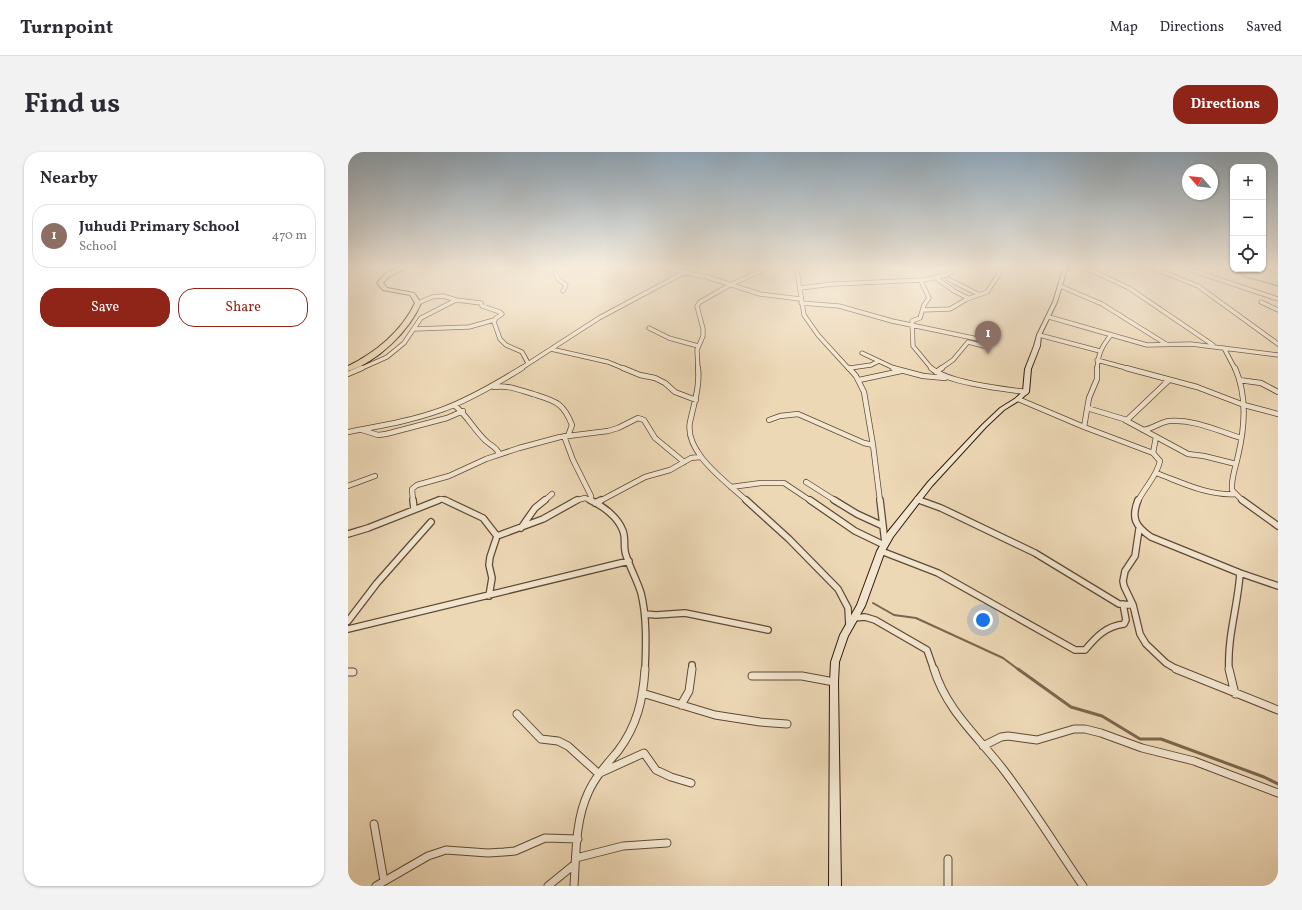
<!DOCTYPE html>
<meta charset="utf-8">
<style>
:root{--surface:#fff;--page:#f2f2f3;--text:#2b2b33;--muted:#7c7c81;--line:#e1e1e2;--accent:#8f2418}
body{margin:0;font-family:Vollkorn,serif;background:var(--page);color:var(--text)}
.controls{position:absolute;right:12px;top:12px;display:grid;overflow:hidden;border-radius:8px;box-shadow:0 1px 3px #0004}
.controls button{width:36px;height:36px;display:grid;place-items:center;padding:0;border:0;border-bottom:1px solid var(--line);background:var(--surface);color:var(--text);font:20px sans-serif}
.compass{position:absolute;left:834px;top:12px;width:36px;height:36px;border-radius:50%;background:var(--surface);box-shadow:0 1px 3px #0004;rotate:298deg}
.you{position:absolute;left:635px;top:468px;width:14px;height:14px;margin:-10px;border:3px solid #fff;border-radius:50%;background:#1a73e8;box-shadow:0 0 0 6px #1a73e833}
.badge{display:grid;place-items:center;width:26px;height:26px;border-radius:50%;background:var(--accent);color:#fff;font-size:13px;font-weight:700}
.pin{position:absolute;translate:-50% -33px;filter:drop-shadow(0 1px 2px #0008)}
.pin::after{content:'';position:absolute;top:21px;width:14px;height:12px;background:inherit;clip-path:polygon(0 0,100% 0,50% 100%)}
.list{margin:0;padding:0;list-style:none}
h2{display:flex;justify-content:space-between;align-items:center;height:52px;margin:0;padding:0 16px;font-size:17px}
h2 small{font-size:13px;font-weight:400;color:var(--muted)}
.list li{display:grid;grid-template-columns:26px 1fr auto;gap:12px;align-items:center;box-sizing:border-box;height:64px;margin:0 8px 8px;padding:0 8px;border:1px solid var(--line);border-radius:16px}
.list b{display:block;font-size:15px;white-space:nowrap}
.list p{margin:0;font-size:13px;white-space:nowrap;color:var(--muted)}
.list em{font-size:13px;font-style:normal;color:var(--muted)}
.actions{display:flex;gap:8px;padding:12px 16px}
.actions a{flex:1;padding:9px 0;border:1px solid var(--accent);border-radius:16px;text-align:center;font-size:14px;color:var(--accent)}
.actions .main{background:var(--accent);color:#fff}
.icon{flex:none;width:22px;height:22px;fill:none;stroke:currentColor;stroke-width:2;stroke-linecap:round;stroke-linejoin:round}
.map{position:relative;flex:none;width:930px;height:734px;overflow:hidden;border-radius:16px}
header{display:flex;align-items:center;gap:24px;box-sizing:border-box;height:56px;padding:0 20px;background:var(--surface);border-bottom:1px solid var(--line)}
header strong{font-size:19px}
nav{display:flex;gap:22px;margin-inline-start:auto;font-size:14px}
.intro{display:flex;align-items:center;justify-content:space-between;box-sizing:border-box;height:96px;padding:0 24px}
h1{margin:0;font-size:28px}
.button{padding:10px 18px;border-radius:16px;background:var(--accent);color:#fff;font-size:14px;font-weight:700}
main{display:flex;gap:24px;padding:0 24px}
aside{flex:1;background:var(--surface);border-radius:16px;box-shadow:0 1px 3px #0004}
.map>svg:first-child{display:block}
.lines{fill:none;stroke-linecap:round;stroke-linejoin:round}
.stream-far2{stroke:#7b664d;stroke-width:1.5}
.stream-far1{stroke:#7b664d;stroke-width:2}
.stream{stroke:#7b664d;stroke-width:3}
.street-far3-casing{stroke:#5f4a34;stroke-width:5}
.street-far2-casing{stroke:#5f4a34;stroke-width:6}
.street-far1-casing{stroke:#5f4a34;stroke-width:8}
.street-casing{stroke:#5f4a34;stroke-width:9}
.secondary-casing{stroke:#301b08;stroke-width:2}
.highway-casing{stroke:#301b08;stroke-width:2}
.street-far3{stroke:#f3e6d0;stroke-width:3.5}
.street-far2{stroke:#f3e6d0;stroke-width:4.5}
.street-far1{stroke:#f3e6d0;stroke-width:5.5}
.street{stroke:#f3e6d0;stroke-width:7}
.secondary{fill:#f3e6d0;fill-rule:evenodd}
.highway{fill:#edd8b6;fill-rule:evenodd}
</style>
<header>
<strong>Turnpoint</strong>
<nav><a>Map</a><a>Directions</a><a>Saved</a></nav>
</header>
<div class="intro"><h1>Find us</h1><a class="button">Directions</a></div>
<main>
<aside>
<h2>Nearby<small></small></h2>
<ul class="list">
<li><span class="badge" style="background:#8d6e63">1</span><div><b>Juhudi Primary School</b><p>School</p></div><em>470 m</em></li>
</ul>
<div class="actions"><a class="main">Save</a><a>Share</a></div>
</aside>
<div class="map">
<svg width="930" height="734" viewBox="0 0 930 734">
<rect width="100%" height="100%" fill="#edd8b6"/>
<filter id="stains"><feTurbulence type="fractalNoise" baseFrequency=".005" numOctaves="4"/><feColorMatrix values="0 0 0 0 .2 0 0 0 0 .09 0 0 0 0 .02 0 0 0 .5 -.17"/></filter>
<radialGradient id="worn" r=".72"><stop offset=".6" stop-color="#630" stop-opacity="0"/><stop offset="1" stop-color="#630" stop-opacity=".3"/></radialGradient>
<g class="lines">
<path class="stream-far2" d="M882,114L885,116
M887,117L895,124L930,134"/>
<path class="stream-far1" d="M525,451L546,463L568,466L655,506L671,518"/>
<path class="stream" d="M670,517L723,555L754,564L792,587H813L916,625L930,632"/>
<defs>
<path id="street-far3" d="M209,114L207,121L210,127L218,133L215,139
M304,114L359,125L412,142L452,147
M451,114L449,119L456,163L470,183L501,217
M455,114H467
M714,114L717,115
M729,114L747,120L781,136L865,193
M800,114L850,134L930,192
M831,114L930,147
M916,114L930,120
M759,115L762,114
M588,126L606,139L620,146
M600,127L630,142
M573,129L581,146L576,153L572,166L564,169L565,194L584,217
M712,134L754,152L818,192
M452,136L485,132L576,128L598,123L607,118L609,114
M913,150L930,158
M70,151L84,145L95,144L108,148L133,151L134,154L152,160L154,162L148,166L146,170L152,187L158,193L174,200L180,211
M453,151L491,154L544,169L630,187
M575,158L602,157L619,147L639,140L651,122L653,114
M701,165L799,193L843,192L930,203
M301,176L321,186L350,194
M67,177L121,175L146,168
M691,183L752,199
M876,196L887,217
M203,197L260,210L277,217
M514,201L548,217
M749,208L782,217
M502,216L523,213L531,209
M12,217L39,205L56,191L73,166L108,148
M172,217L251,166L337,120
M350,217L349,198L355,184V177L349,154L352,150L382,133L423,114
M592,217L605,208L620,190L636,194
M749,217C750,202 754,194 763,183"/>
<path id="street-far2" d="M275,216L292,223L307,226L317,231L327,240L348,248
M350,216C352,235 346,251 342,270C336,301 379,330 399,349
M501,216L508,224L516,240L525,293L532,349
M545,216L575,224L597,226
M583,216C600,231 655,237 678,240
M778,216L849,235L896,253L930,262
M887,216C899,243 897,275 890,304C888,314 884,323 884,334V338L895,349
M588,220L594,216
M0,222L14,216
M511,228L553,219
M891,228L913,231L930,240
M146,235C161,233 171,238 185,242C207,249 215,250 224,273L220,284
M670,247L736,275L805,301L812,309C809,324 797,335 790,349
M106,253C119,263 126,278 138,289C143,294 149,295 151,302
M739,256L779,268L821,228
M421,268L432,264L450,262L516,291L525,293
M777,268L840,302L856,304L888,312
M736,275L741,246L749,227V216
M14,278L30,283L38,282L99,266L115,259
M795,278C805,277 812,270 821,269C846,267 870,279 893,286
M0,280C31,274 63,269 93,258C121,248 148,232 174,216
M216,284L225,308L243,344V349
M805,301L808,285
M808,321C833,330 860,344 887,342
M458,330L488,349
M0,334L27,324
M383,335L413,331H436L463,349
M569,347L573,349
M65,349L64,337L69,333L101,324L138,307L171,296L212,285L260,279L270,276L290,266L296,268L307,286L336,310
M89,349L93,347L100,349
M196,349L204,342
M226,349L237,346L244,349
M252,349L297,325L322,318L343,306L352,305"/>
<path id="street-far1" d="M65,348L66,357
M97,348L135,366L149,384L142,405L141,413L144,426L141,444
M242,348C255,354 270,365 275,379C278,387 275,395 278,403C282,416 289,428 293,441C299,465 298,493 297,518
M398,348L441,387L490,437L500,456L501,473
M462,348L507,379L536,393
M486,348L509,362L535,374
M532,348L537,391
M571,348L593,356L687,401L771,452L785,453
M790,348C783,366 787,374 803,385L892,421L930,434
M894,348L930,374
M247,351L253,348
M173,376L187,356L197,348
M791,377L787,404L777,419L775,429L776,434L785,453L792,482L798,492L818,511L830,518
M0,382L20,376L91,348
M149,384L195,367L229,348
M533,399L590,421L727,498H737C748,485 758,474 776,472L778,468L775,452
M297,462L308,463L337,461L420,478
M505,466L517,465L527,468L579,498L586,518
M0,469L29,431L83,370
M0,477L281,409
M344,518V513
M881,518C879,485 890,454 892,421"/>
<path id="street" d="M586,517C599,560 632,586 658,621C685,657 709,696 735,734
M828,517L930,558
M881,517L887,542
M0,520H5
M404,524H454L486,530
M294,541L367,563L412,570L439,572
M333,553L341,539L344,517
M169,562L193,587L210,589L220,594L251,622
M635,594L653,585L660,584L689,588L726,577H737L753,581L794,596L846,609L930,641
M252,621L296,601L308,618L323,625L343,631
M26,672L36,729
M228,706L275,694L319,691
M600,707V734
M28,734L80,704L98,698L140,701L156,700L167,699L197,686L230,687
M200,734L227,712
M226,734C228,704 227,669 240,641C247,625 259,612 270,599C289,574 295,548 297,517"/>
<path id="secondary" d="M716,114H720L709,150L693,183L692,194L683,217L681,240L672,248L656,258L638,275L584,334L545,385L537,399L517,454L500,484L491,510L490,530L493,734H481L482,530L483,510L492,483L509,453L529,399L539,381L580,330L634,273L652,256L668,246L675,239L677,217L686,194L689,183L705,150Z"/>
<path id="highway" d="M54,114H62L42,124L35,131L39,136L66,141L73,151C62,178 29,211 0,219V214C27,201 54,179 67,151L62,143L35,138L29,131L38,121Z"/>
</defs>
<use href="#street-far3" class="street-far3-casing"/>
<use href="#street-far2" class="street-far2-casing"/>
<use href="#street-far1" class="street-far1-casing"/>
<use href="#street" class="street-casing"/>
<use href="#secondary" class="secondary-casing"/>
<use href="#highway" class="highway-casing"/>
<use href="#street-far3" class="street-far3"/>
<use href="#street-far2" class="street-far2"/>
<use href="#street-far1" class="street-far1"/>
<use href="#street" class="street"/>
<use href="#secondary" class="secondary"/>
<use href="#highway" class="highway"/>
</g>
<linearGradient id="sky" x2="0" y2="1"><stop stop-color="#90a9bc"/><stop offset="0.53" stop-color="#f7edde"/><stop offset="1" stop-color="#f7edde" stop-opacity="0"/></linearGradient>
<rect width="930" height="217" fill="url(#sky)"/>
<rect width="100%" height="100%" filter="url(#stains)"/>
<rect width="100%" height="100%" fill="url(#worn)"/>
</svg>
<div class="controls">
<button>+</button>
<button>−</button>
<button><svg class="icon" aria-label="locate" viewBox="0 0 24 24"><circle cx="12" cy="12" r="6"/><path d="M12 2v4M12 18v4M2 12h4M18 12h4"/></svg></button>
</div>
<svg class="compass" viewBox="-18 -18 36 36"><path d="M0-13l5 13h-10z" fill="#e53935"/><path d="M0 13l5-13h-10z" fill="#7c7c81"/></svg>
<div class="you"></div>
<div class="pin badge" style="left:640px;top:202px;background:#8d6e63">1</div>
</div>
</main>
